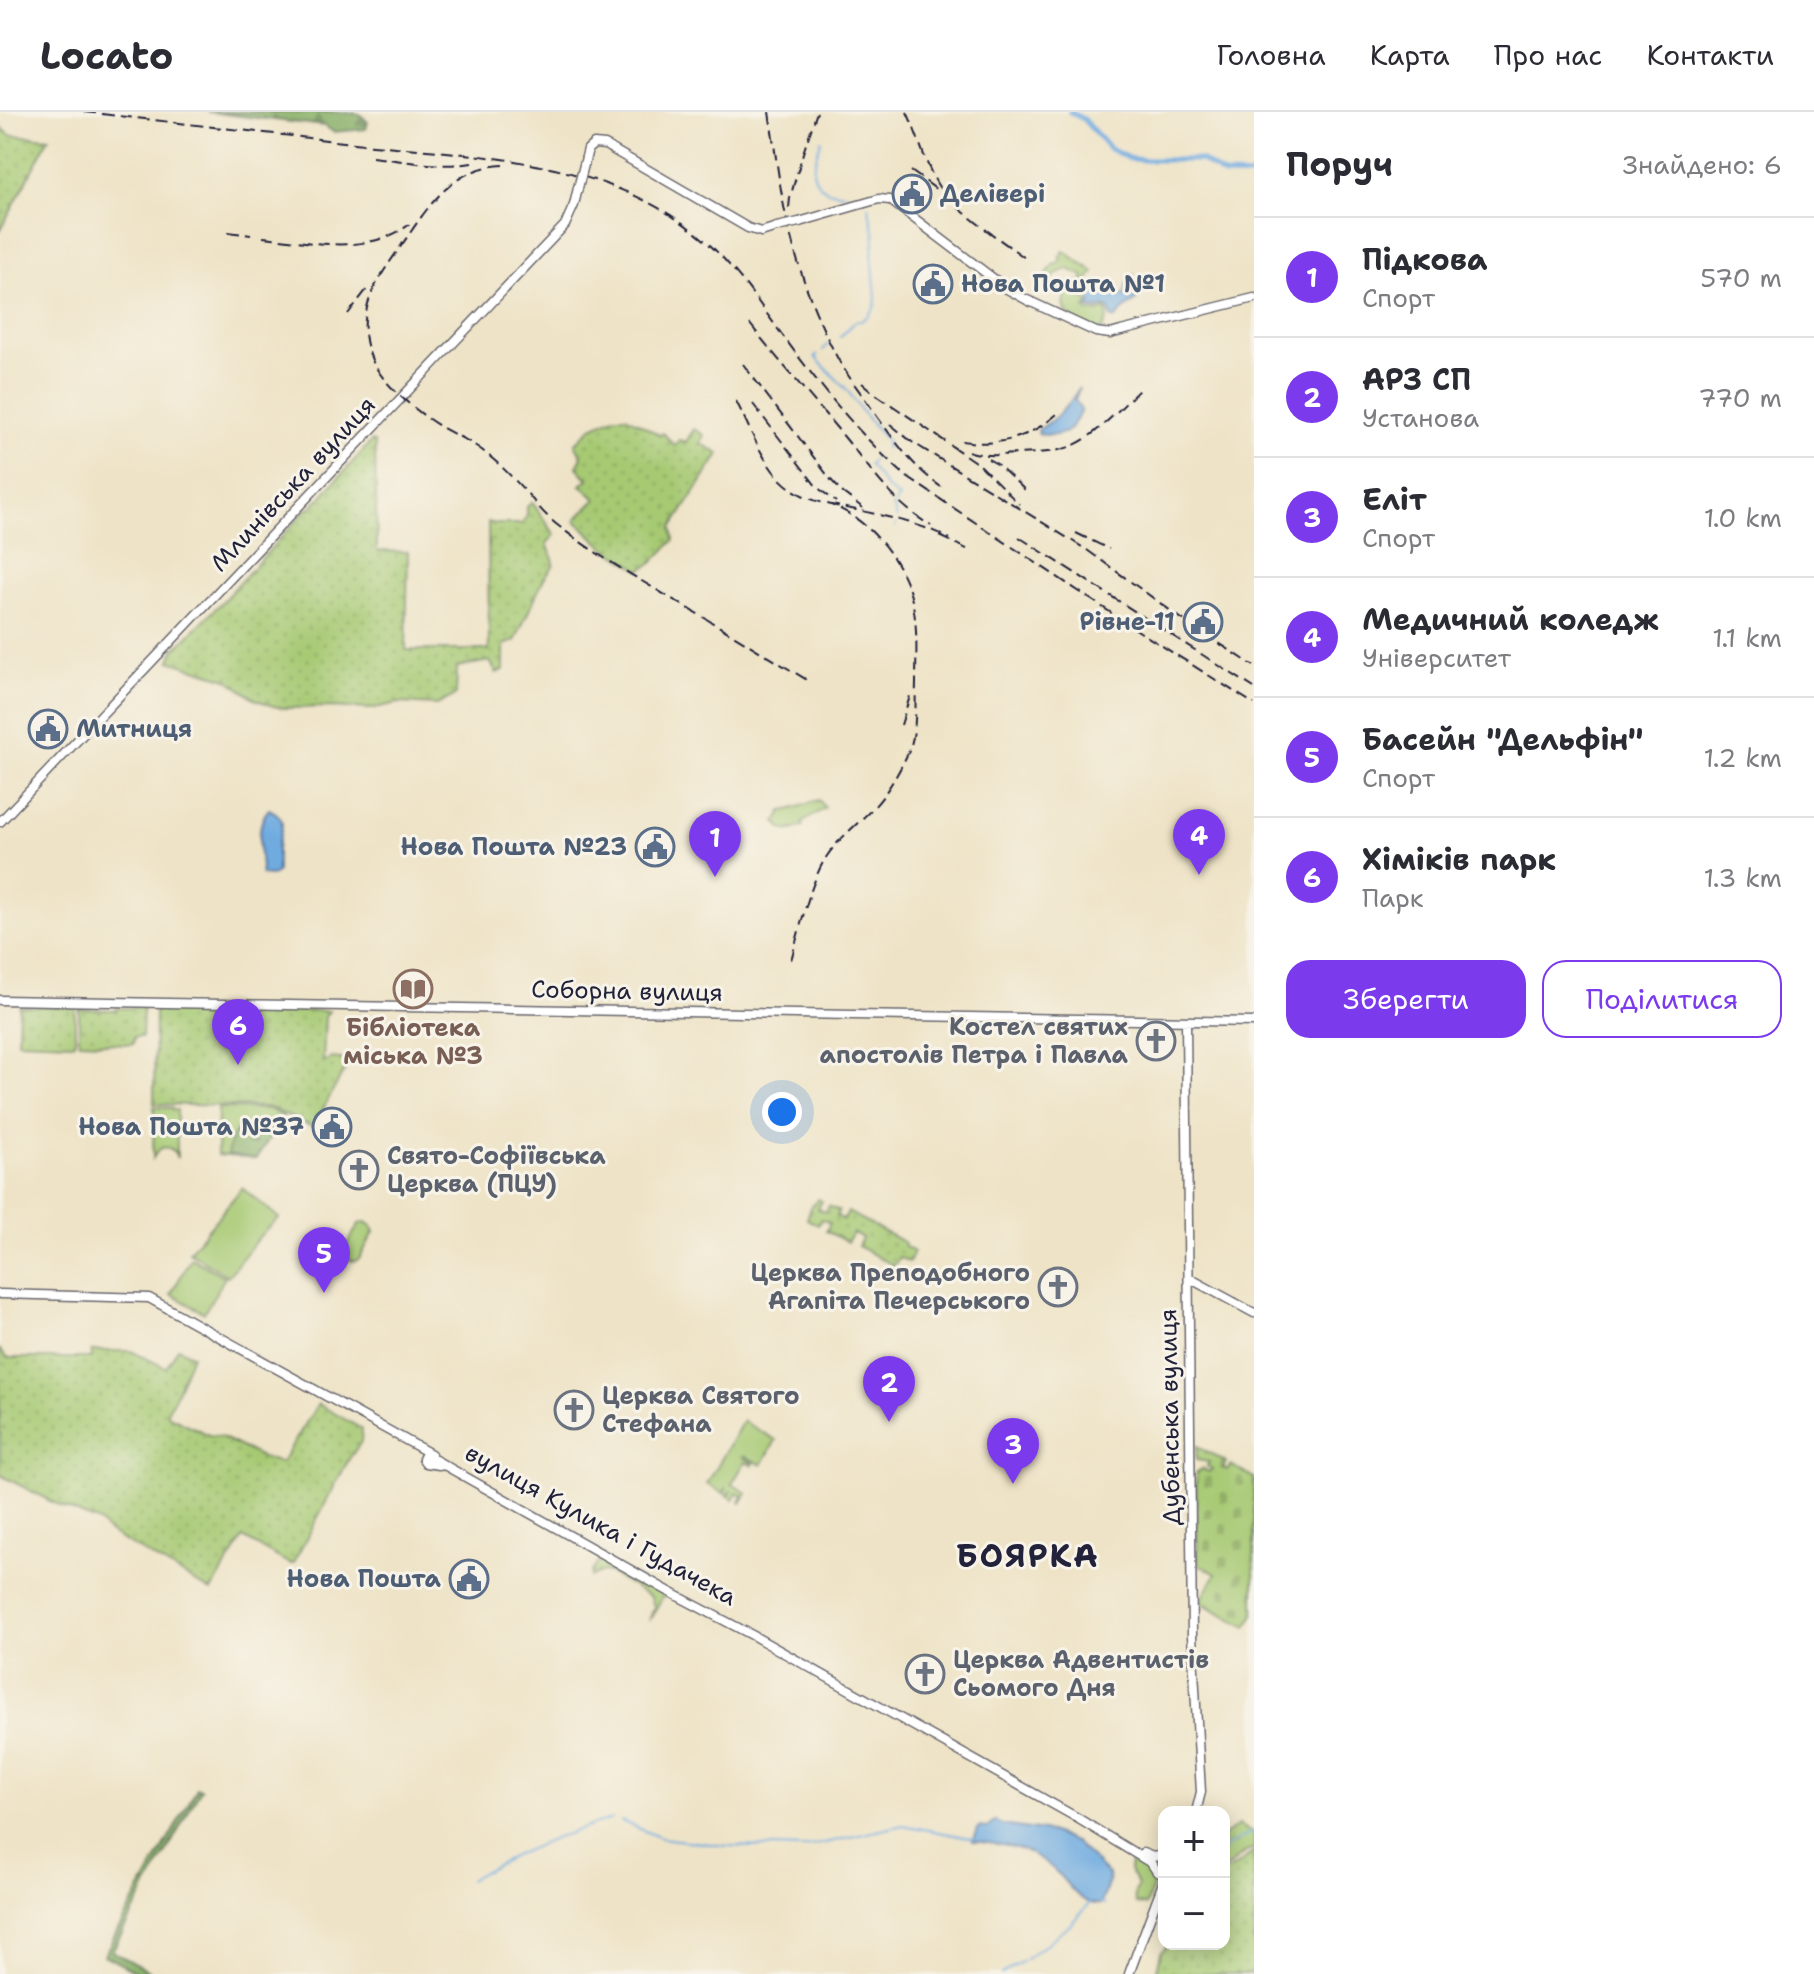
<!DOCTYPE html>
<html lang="uk">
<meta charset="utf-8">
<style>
:root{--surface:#fff;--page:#f7f7f7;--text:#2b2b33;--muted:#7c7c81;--line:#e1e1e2;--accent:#7c3aed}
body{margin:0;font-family:"Shantell Sans",sans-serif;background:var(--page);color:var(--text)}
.controls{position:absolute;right:24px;bottom:24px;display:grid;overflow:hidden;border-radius:16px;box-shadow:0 4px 20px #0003}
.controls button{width:72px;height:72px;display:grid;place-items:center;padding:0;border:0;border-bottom:2px solid var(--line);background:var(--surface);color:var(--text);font:40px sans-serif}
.you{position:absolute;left:782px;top:1000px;width:28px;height:28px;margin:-20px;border:6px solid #fff;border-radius:50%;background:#1a73e8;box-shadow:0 0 0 12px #1a73e833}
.badge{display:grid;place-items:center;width:52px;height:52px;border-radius:50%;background:var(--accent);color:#fff;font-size:26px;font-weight:700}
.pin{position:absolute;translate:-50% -66px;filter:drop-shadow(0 2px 4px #0008)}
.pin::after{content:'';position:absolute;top:42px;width:28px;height:24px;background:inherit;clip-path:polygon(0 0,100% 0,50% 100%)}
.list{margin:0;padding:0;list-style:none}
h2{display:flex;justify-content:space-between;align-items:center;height:104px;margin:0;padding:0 32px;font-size:34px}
h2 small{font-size:26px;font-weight:400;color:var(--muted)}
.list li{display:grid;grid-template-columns:52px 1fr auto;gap:24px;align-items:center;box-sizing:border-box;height:120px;padding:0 32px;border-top:2px solid var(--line)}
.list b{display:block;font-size:30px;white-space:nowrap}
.list p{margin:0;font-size:26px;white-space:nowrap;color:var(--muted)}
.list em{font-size:26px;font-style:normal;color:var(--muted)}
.actions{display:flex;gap:16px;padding:24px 32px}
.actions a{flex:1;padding:18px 0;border:2px solid var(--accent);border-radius:24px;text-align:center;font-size:28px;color:var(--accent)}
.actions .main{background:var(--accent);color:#fff}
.map{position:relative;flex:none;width:1254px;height:1862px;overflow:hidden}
header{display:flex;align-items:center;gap:48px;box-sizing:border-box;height:112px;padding:0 40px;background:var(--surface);border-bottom:2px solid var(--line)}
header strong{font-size:38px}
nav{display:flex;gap:44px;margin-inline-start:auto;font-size:28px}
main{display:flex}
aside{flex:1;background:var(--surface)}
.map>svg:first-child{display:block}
.grass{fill:#a6c972;stroke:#647656;stroke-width:2}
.forest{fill:url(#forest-firs);stroke:#536850;stroke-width:2}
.wetland{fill:url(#wetland-marsh);stroke:#647656;stroke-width:2}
.cemetery{fill:url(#cemetery-stones);stroke:#647656;stroke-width:2}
.park{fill:url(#park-dots);stroke:#647656;stroke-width:2}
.water{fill:#6fabe0;stroke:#48668e;stroke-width:2}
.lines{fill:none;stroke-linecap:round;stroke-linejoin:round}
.stream{stroke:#6fabe0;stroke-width:2}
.river{stroke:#6fabe0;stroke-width:5}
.major-casing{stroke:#69666c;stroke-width:11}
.major{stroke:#fff;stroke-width:8}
.rail{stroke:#22223b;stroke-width:2;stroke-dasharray:12 6;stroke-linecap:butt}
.major-bridge-casing{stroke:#69666c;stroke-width:11;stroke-linecap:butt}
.major-bridge{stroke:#fff;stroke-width:8}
.labels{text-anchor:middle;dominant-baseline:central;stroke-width:6;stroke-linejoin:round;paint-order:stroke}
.service-label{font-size:24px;font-weight:bold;fill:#4e5e75;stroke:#f7f3e8;text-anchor:end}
.street-label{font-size:24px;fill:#22223b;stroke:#f7f3e8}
.worship-label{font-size:24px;font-weight:bold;fill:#5b616d;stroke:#f7f3e8;text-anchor:start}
.education-label{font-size:24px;font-weight:bold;fill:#785e54;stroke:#f7f3e8}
.district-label{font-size:32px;font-weight:bold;letter-spacing:2px;fill:#22223b;stroke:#f7f3e8}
</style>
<header>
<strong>Locato</strong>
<nav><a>Головна</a><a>Карта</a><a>Про нас</a><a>Контакти</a></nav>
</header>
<main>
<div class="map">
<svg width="1254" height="1862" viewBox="0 0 1254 1862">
<defs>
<pattern id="forest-firs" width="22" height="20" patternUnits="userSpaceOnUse" patternTransform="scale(2)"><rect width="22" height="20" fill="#84ad64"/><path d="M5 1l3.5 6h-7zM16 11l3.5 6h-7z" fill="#6c8c54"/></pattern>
<pattern id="wetland-marsh" width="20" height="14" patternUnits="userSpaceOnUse" patternTransform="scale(2)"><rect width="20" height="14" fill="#a6c972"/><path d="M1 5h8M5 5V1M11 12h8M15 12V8" fill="none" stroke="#8fac64"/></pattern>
<pattern id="cemetery-stones" width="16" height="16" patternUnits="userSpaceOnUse" patternTransform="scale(2)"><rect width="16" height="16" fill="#a6c972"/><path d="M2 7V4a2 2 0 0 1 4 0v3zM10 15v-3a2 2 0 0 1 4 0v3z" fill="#8fac64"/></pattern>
<pattern id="park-dots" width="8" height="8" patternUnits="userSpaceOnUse" patternTransform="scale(2)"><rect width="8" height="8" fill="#a6c972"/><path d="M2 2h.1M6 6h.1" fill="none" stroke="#8fac64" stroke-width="1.8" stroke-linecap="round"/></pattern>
</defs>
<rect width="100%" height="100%" fill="#f7f3e8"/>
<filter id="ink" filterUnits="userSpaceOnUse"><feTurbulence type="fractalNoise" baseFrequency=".0125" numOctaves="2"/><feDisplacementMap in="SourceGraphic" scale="16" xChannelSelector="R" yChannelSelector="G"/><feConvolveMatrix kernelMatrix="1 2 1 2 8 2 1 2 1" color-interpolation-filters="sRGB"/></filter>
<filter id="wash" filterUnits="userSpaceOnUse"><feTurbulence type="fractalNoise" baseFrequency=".006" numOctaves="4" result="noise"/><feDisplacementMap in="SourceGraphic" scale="32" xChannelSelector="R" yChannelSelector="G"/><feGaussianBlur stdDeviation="1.8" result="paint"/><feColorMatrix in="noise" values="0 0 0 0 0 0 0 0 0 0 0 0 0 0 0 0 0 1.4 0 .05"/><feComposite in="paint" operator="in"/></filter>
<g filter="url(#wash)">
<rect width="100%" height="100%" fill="#eee3c6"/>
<path class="grass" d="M1064,139L1094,160L1078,182L1090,191L1085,196L1088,199L1098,200L1106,197C1110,206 1105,212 1101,220C1087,214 1060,208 1065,187C1066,182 1072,175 1075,170L1081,171L1084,164L1068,157L1057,161L1048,172L1040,171L1055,151L1057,152L1061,147L1059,145Z
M819,688L825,696L802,711L803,714C789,719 786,722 776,710L782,699C796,698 806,691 819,688Z
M154,995L172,996L173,998H177V1046L173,1038C162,1032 158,1038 153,1046Z
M218,996L269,997L283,1004L256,1047L217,1043Z
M242,1076L279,1106L259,1125L228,1164L189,1140Z
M365,1110L371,1113L374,1120L359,1147C353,1151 348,1148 344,1142V1137L359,1112Z
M191,1146L225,1165L204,1201L171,1182Z
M743,1309L776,1328L762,1353L745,1344L743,1345L754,1351L753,1353L745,1350L732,1372L747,1381L741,1391L740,1390L743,1384L737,1381L733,1387L729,1384L732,1378L728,1383L724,1381L727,1375L723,1381L707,1372Z
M601,1446L664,1482L649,1509L654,1495L651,1485L609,1461L602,1460L591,1465V1461Z
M1131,1747H1134L1143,1751H1148C1158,1765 1152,1779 1146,1793L1136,1792L1134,1783L1138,1773L1129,1758Z"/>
<path class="forest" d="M208,0H340L360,2L368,10L366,17L333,20L325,14Z
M256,1011L265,1013L275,1018L256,1047L227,1043C232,1021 233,1017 256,1011Z
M197,1676L201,1677L112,1839L154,1862H139L104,1843Z"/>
<path class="wetland" d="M1239,1713L1254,1722V1736C1242,1739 1235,1751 1224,1757V1723Z"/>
<path class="cemetery" d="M1197,1334L1226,1350L1223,1356L1227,1358L1231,1353L1254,1366V1502L1247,1515L1200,1490L1216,1462L1198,1452L1196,1361L1203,1357L1209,1360L1212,1357L1207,1354L1209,1350L1196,1348Z"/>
<path class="park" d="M0,14L10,23L49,26L0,119Z
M616,304H626L660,323L663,321L675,334L679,328L686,330L694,317L704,323L701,331L719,342L672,416L674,428L652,451L640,458L604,435L575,408L596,387L581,373L588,367L577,355L582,344L575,332L592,315Z
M372,329L375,332L377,439L408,440L406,538H489L488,410L496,412H522L527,404V395L532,390L555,423L547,431L554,450L553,454L544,466L515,529L504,533V558L496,561L490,549L457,555L456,583L437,593L398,591L371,597L327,595L285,596L273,594L255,587L227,567L170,549L174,538L220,492L308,396L310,397Z
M19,894L75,895V927L74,931L18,929Z
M117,896H143L142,925H134L133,932L79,930V897L116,898Z
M155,896L329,899L325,905L323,950L331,946L350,948L313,1015L268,995L154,992Z
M818,1087L822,1089L818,1097L825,1100L829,1094L839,1099L837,1104L844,1108L848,1100L905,1131L904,1134L914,1140L909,1150L899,1145L894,1154L858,1134L862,1126L853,1121L847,1130L826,1119L830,1111L821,1107L818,1113L807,1107L811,1095Z
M178,1236L192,1243L174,1287L167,1299L169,1304L209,1323L221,1325L261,1345L281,1351L318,1292L362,1317L361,1330L349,1347L296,1446L295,1450L290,1452L243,1426L211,1479L107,1419L99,1410L58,1393L0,1363V1238L7,1246H91L92,1239H131L166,1256Z
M1254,1739V1862H1156L1161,1840L1168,1833L1224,1832V1761L1239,1752Z"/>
<path class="water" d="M1134,162L1129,174L1130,183L1134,184L1139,182V185C1132,193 1122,198 1116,206L1112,207L1109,197L1105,195L1097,197L1088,196L1091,191L1090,183L1094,179L1112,177L1119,183H1125L1127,171Z
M1079,276L1075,288L1081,298C1071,321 1063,326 1039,322L1038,318C1056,307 1069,294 1079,276Z
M269,697C292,708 278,720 277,738C277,745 277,753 277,760C274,765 268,764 262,763L261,758C260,738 255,712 269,697Z
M996,1709L1002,1713L1050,1720L1075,1730L1108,1762L1109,1769L1101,1792C1082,1794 1071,1776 1060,1764C1054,1757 1044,1749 1035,1744C1017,1733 994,1732 973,1729L979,1715L987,1716Z"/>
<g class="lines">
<path class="stream" d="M821,28C817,49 803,62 827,79L862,85L866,87
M840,225L856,209H861L868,204L875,194L876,186L872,142L875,124L868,94
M823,238L828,232
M817,243L815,245L848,279L863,301L886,328L887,332L885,336
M873,347L869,353L886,375L899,386L897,388
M895,392L896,390
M893,394L897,406
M895,415L896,412
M621,1709L661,1726L727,1734L803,1736L903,1713L975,1727
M1224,1737L1254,1719
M469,1768C514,1741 562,1722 612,1707
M1099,1790L1105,1793
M1026,1847L1069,1814L1090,1791
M1002,1862L1023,1849"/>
<path class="river" d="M1070,0L1083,7L1110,37L1128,46L1142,48H1201L1224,63L1254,64"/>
</g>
</g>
<g filter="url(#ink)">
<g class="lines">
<defs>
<path id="major" d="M586,45L588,37L594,32L605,33L748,116L761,120L777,115
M799,110L879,87L890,88L1007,177L1027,188L1096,220L1110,222L1121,219L1254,186
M0,710L565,113L574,93L578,76
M0,888L1254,910
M1186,909L1192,1524L1201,1680L1196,1700
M1189,1166L1254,1201
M0,1182L149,1186L431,1342
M428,1342L430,1345L668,1479L752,1523L1074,1704L1151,1751L1157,1760L1164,1762
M428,1342L425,1343L423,1347L426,1351L439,1353
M1143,1741L1153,1745L1164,1743
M1129,1862L1164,1768"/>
</defs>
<use href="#major" class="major-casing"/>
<use href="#major" class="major"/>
<path class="rail" d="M84,0C171,10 257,20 344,30C464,43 605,44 702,126C734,153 758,190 783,224C820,274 860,324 907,365L1140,520L1254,592
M769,0C775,36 779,73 787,109C798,157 815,204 838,247C849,267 864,284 876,303C897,332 912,354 941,375
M907,0C918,23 926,55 939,75C955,98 1001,128 1025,146
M372,45C405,49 439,56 472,51
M503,53C449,56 427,97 399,137C374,172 353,203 372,248C383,273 418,301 441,315C455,323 470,329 483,339C499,351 513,366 527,381C536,392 545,403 556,412C596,443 640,468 684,494C726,518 767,544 809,569
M911,59L940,80
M789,96L790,86L803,41L817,0
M228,120L251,123
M263,125C312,130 368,144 410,112
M348,202L368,176
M750,212C780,251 814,288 845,326C875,362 890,388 931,414
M743,252L831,368L843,381L863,396
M862,271L874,281L981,354L1019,392
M736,289C748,312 758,339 774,360C798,390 828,392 862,399C892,406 923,412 950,427
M753,292L817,375L836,390
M890,312L912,330L1087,438L1182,507L1254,554
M962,329C998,335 1030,326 1057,302
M968,339C984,345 1001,343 1018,342C1037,341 1057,341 1074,333C1096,324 1123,293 1141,276
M988,347L997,352L1026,379
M1076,421L1109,437
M940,424L969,438
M1019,425L1254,576
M901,613L910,584
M791,848C800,818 810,769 827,744C839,726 858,712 873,696C888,680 900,658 909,639C917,618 915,594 916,572C916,546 918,519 913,493C905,452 871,408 831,393"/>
<defs>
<path id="major-bridge" d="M578,76L586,45
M777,115L799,110"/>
</defs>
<use href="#major-bridge" class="major-bridge-casing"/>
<use href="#major-bridge" class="major-bridge"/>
</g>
</g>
<defs>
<symbol id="civic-ring" viewBox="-11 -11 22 22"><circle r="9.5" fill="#f7f3e8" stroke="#5c6f8a" stroke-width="1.5"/><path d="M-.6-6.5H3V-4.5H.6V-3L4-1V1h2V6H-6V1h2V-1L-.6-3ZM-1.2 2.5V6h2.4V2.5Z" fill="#5c6f8a"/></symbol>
<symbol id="library-ring" viewBox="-11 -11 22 22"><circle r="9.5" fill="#f7f3e8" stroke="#8d6e63" stroke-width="1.5"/><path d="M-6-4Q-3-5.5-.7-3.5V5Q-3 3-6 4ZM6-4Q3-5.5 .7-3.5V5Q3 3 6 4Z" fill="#8d6e63"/></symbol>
<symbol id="church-ring" viewBox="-11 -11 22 22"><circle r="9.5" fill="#f7f3e8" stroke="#6b7280" stroke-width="1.5"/><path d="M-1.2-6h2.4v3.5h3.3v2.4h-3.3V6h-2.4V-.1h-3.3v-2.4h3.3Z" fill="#6b7280"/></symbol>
</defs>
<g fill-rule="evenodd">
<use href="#civic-ring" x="890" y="60" width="44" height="44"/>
<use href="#civic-ring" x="911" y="150" width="44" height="44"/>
<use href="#civic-ring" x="1181" y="488" width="44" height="44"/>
<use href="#civic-ring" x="26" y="595" width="44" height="44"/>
<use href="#civic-ring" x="633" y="713" width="44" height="44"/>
<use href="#library-ring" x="391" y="855" width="44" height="44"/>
<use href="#church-ring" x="1134" y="907" width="44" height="44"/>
<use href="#civic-ring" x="310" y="993" width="44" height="44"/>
<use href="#church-ring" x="337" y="1036" width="44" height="44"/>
<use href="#church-ring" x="1036" y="1153" width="44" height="44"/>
<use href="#church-ring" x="552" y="1276" width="44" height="44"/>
<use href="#civic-ring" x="447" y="1445" width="44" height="44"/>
<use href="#church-ring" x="903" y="1540" width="44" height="44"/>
</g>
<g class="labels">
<g class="service-label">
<text x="940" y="82" text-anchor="start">Делівері</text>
<text x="961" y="172" text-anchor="start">Нова Пошта №1</text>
<text x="1175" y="510">Рівне-11</text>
<text x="76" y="617" text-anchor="start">Митниця</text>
<text x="627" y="735">Нова Пошта №23</text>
<text x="304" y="1015">Нова Пошта №37</text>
<text x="441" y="1467">Нова Пошта</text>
</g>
<g class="street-label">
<text transform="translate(293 372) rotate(-47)">Млинівська вулиця</text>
<text transform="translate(627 879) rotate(1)">Соборна вулиця</text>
<text transform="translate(1170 1305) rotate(-91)">Дубенська вулиця</text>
<text transform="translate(601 1413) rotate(29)">вулиця Кулика і Гудачека</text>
</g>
<g class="worship-label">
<text x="1128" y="915" text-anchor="end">Костел святих<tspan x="1128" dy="28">апостолів Петра і Павла</tspan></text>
<text x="387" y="1044">Свято-Софіївська<tspan x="387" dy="28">Церква (ПЦУ)</tspan></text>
<text x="1030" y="1161" text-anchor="end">Церква Преподобного<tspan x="1030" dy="28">Агапіта Печерського</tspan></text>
<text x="602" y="1284">Церква Святого<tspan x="602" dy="28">Стефана</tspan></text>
<text x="953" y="1548">Церква Адвентистів<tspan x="953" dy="28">Сьомого Дня</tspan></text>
</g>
<g class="education-label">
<text x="413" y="916">Бібліотека<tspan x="413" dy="28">міська №3</tspan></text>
</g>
<g class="district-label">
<text x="1028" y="1443">БОЯРКА</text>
</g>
</g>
</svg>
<div class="controls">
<button>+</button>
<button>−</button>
</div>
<div class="you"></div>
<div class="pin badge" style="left:715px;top:765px">1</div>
<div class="pin badge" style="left:889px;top:1310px">2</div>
<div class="pin badge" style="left:1013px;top:1372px">3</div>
<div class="pin badge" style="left:1199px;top:763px">4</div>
<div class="pin badge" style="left:324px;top:1181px">5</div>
<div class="pin badge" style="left:238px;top:953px">6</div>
</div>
<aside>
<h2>Поруч<small>Знайдено: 6</small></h2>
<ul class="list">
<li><span class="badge">1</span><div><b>Підкова</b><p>Спорт</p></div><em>570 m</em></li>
<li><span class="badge">2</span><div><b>АРЗ СП</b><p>Установа</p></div><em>770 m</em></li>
<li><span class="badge">3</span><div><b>Еліт</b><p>Спорт</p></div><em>1.0 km</em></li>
<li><span class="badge">4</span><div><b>Медичний коледж</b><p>Університет</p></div><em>1.1 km</em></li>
<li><span class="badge">5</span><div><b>Басейн &quot;Дельфін&quot;</b><p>Спорт</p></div><em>1.2 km</em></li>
<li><span class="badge">6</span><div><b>Хіміків парк</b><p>Парк</p></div><em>1.3 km</em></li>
</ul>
<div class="actions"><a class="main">Зберегти</a><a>Поділитися</a></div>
</aside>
</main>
